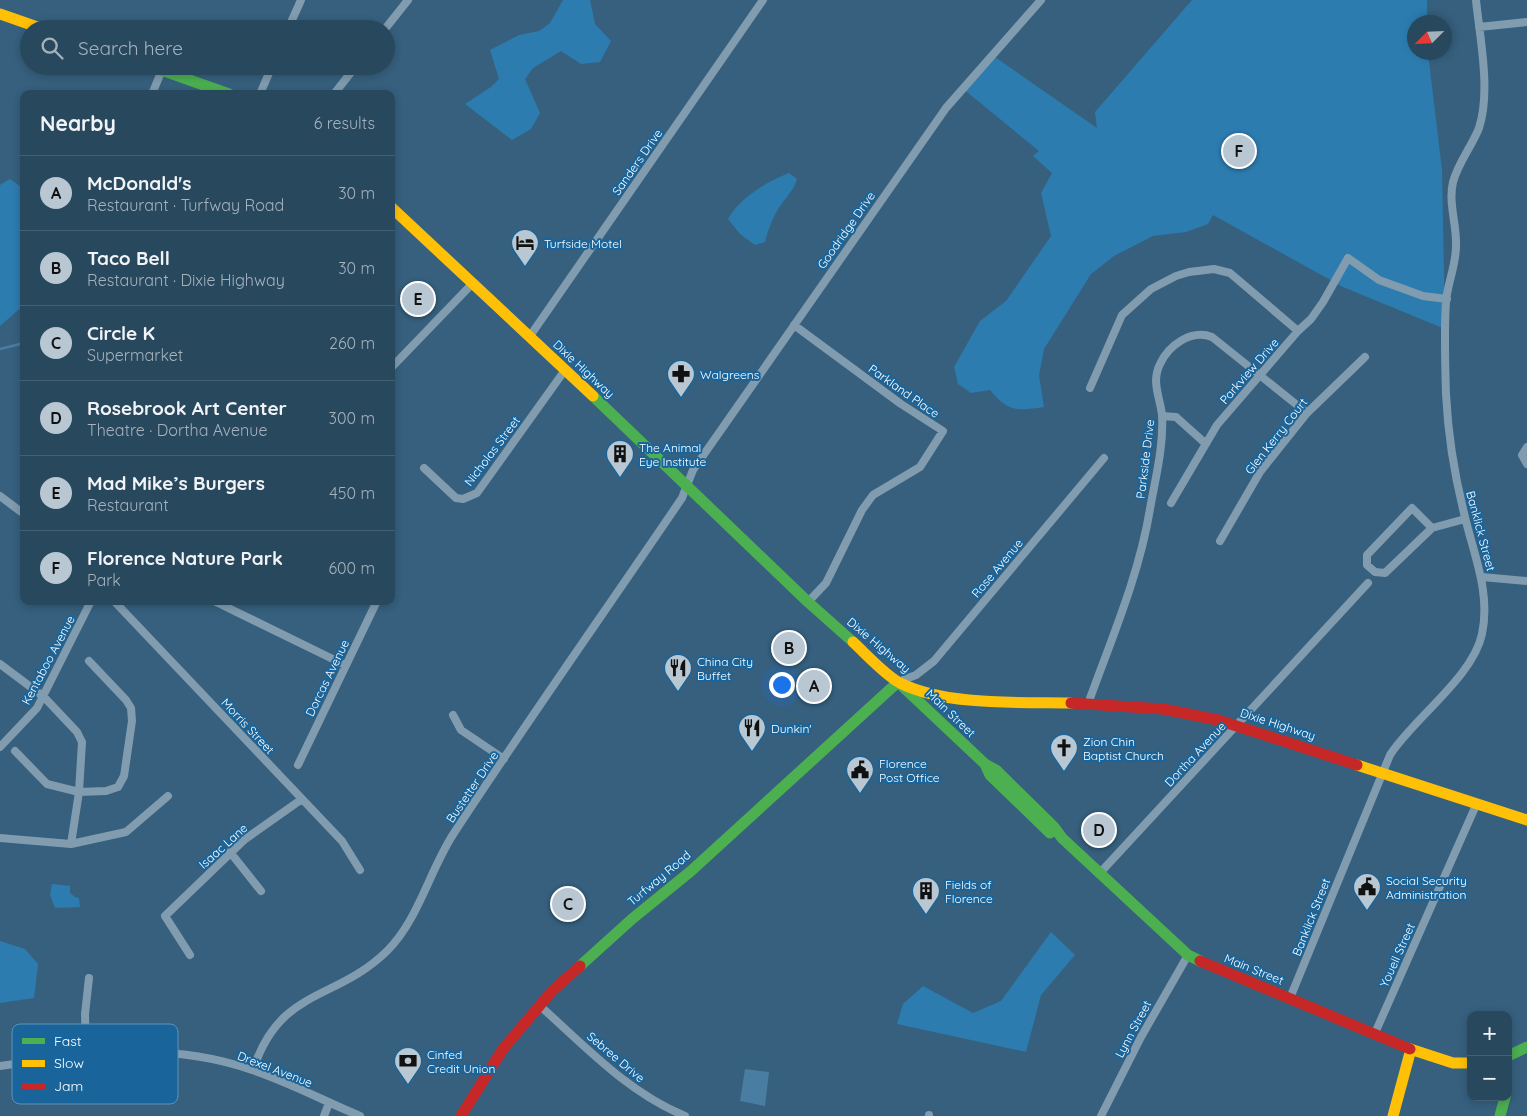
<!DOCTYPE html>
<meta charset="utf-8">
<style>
:root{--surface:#28485e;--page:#345267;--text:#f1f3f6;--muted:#a5b2bc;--line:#446073;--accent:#b9c7d2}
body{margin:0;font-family:Quicksand,sans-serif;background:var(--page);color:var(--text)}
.controls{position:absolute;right:15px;bottom:15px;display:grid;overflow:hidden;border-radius:10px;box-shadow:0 2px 8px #0003}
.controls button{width:45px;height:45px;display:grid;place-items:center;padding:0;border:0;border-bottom:1px solid var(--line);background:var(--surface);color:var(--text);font:25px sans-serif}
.compass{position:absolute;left:1407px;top:15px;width:45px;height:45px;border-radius:50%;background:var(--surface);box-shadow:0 2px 8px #0003;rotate:246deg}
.you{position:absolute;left:781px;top:684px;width:18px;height:18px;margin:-12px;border:4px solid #fff;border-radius:50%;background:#1a73e8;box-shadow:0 0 0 8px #1a73e833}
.badge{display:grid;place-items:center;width:32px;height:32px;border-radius:50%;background:var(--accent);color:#111;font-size:16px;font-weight:700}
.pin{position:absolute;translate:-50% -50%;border:2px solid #fff;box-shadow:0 1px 5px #0006}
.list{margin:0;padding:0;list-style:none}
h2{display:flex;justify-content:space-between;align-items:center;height:65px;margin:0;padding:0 20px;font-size:21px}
h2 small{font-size:16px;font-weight:400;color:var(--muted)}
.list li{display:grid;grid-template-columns:32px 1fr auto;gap:15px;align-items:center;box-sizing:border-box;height:75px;padding:0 20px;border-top:1px solid var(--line)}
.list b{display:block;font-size:19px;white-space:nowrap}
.list p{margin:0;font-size:16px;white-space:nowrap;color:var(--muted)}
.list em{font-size:16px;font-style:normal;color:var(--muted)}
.icon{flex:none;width:28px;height:28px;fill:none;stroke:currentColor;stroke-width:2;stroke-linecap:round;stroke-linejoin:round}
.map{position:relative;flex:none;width:1527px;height:1116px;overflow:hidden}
.search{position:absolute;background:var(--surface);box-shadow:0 2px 8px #0003;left:20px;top:20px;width:375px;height:55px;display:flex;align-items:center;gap:12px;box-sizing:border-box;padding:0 18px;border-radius:28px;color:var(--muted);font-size:19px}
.panel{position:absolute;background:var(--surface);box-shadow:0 2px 8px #0003;left:20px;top:90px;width:375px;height:515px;border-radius:10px}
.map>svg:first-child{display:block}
.green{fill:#2d7cb0}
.water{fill:#4a7da2}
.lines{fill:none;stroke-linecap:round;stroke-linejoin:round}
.stream{stroke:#4a7da2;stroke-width:2.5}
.street{stroke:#819caf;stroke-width:8}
.fast{stroke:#4caf50;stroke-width:11}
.slow{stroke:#ffc107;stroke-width:11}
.jam{stroke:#c62828;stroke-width:11}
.labels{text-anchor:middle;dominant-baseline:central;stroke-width:4;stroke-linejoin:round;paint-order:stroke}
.street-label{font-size:12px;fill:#fff;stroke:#19659b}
.poi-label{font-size:12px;fill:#fff;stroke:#19659b;text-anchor:start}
.key{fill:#19659b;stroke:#5e93b9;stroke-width:1}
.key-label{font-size:14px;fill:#fff}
</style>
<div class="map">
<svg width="1527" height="1116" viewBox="0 0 1527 1116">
<rect width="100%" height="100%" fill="#36607e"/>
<path class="green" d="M563,0H590L595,24L611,41L600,62L581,64L561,51L533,68L525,79L540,113L531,129L512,140L465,104L491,87L499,79L490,50L519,35L539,31L550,23Z
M1192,0H1427V22H1414V52L1428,53L1442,170L1445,329L1343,287L1213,215L1208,224L1186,232L1153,236L1114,256L1091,274L1044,349L1039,375L1044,407C1017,411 1008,412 990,390L971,393L958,384L954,367L980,321L1006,301L1051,236L1041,193L1052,173L1033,156L1039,151L962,88L992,55L1097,128L1095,112Z
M789,173L797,179C794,189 789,194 783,202C774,214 769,227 765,242L755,245L740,234L728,219C739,198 768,181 789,173Z
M10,179L24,189V305L0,326V185Z
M52,884L70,886V893L75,897L79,898L80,907L55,908L50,895Z
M1051,932L1075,955L1041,995L1026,1052L897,1024L903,1004L923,986L973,1013L1001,1001Z
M0,941L25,949L38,964L34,998L0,1003Z"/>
<path class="water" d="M745,1069L769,1072L765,1106L740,1101Z"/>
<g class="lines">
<path class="stream" d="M0,349L24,343"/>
<path class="street" d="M1479,27L1527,22
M288,29L301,0
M385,29L408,0
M152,94L162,70
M260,94L272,66
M334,94L356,66
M794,325L901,404L943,431L920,467L873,495L862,510L826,583L808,602
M530,336L763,0
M391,368L472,284
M1090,388L1122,315L1151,289L1176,276L1189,272L1214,269L1230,273L1298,331
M1162,416L1176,417L1205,443
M1527,447L1522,455L1527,464
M424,468L456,498L463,499L477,493L565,370
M0,496L24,514
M1171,503L1217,425L1298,331L1311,319L1323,302L1348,258L1379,280L1423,296L1447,299
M1432,528L1412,508L1367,555V565L1375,572L1385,573L1432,528L1465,519
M1220,541L1260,472L1307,413L1365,357
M1482,577L1527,581
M114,601L342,841L360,870
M214,601L345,665
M0,664L44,697L77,732L82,742L79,792L71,844
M898,682L916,675L934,661L1104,458
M1088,704C1111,640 1139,576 1150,509C1155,480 1164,446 1162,415C1160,397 1151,382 1160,364C1169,345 1191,329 1212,337L1307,413
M453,715L461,730L504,759
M0,747L37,708L91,601
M15,751L47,784L79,792L106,791L118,787L124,776L132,721L131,708L126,700L89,661
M298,765L377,601
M0,838L71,844L126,832L168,796
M230,852L261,891
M1099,874L1368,583
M190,955L165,916L244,840L302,799
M1290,998L1390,755C1414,718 1473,677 1482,634C1491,592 1473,553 1464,513C1454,473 1448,434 1446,394C1445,363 1444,332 1446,301C1448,282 1456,265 1456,246C1457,225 1448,203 1453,182C1458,163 1472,146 1479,128C1491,91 1480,39 1476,0
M539,1005C585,1046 627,1092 685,1116
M1375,1033L1477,803
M86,1054L85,1014L89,978
M0,1066C87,1054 166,1040 252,1070C289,1082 324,1101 360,1116
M253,1070C280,987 335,1002 387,951C419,919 429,871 454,833C528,720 606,610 682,498L693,470L946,108L1041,0
M324,1116L329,1103
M929,1116V1115
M1101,1116L1141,1037L1188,955"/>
<path class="fast" d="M150,66L229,94
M593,396L808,602L853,642
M899,683L985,764L996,770L1054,827L1062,838L1188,955L1200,961
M985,764L990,775L1050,833
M580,966L632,919L691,871L898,682
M1508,1056L1527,1047
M1500,1116L1505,1097"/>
<path class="slow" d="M0,14L43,29
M391,207L593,396
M853,642C866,654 885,675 900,683C946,706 1019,702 1071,703
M1357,765L1527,820
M1410,1049L1453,1063H1471
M1393,1116L1411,1049"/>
<path class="jam" d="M1071,703L1163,709L1218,720L1357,765
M1200,961L1410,1049
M461,1116L503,1049L552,991L580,966"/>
</g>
<defs>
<symbol id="hotel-pin" viewBox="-11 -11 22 30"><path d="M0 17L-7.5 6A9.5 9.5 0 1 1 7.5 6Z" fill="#b9c7d2" stroke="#19659b"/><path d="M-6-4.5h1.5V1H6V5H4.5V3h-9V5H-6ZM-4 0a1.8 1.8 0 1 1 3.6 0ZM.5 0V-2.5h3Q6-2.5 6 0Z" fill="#111"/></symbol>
<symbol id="pharmacy-pin" viewBox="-11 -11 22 30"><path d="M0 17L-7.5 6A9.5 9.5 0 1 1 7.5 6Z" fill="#b9c7d2" stroke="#19659b"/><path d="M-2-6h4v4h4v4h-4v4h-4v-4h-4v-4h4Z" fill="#111"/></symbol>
<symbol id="building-pin" viewBox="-11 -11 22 30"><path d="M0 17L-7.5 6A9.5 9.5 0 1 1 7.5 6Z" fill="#b9c7d2" stroke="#19659b"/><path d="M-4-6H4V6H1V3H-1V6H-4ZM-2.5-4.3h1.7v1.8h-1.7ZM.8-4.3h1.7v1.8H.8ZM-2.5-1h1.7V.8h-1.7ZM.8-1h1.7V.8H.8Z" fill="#111"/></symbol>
<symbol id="restaurant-pin" viewBox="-11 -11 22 30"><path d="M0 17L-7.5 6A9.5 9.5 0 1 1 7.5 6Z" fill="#b9c7d2" stroke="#19659b"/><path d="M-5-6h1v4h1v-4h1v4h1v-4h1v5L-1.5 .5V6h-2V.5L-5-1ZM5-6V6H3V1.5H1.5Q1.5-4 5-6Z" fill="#111"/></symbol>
<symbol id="church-pin" viewBox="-11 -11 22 30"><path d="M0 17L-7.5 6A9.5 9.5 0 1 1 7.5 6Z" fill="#b9c7d2" stroke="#19659b"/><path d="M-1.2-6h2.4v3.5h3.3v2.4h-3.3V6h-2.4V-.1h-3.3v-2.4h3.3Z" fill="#111"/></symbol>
<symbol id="civic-pin" viewBox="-11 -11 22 30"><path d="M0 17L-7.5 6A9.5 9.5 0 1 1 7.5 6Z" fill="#b9c7d2" stroke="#19659b"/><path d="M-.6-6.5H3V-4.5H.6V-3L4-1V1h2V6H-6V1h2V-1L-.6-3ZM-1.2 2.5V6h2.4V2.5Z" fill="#111"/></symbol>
<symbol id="bank-pin" viewBox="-11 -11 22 30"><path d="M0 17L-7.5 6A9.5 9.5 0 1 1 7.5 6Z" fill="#b9c7d2" stroke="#19659b"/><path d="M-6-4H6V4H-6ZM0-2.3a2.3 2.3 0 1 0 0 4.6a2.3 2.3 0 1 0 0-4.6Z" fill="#111"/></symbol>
</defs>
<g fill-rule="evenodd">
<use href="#hotel-pin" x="509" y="227" width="32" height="43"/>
<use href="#pharmacy-pin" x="665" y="358" width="32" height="43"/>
<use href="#building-pin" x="604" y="438" width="32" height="43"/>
<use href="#restaurant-pin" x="662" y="652" width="32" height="43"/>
<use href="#restaurant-pin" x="736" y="712" width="32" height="43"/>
<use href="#church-pin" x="1048" y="732" width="32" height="43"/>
<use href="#civic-pin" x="844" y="754" width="32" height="43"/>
<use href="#civic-pin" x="1351" y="871" width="32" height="43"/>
<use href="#building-pin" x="910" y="875" width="32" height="43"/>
<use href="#bank-pin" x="392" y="1045" width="32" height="43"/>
</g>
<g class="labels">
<g class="street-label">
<text transform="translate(637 162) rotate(-55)">Sanders Drive</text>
<text transform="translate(846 230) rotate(-55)">Goodridge Drive</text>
<text transform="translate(584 369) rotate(43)">Dixie Highway</text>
<text transform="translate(1249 371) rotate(-49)">Parkview Drive</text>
<text transform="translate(904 391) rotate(35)">Parkland Place</text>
<text transform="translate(1276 436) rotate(-52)">Glen Kerry Court</text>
<text transform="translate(492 451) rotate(-53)">Nicholas Street</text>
<text transform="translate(1145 459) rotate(-83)">Parkside Drive</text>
<text transform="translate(1481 531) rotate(75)">Banklick Street</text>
<text transform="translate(997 568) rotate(-50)">Rose Avenue</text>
<text transform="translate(879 645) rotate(40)">Dixie Highway</text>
<text transform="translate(48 660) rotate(-62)">Kentaboo Avenue</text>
<text transform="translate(327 678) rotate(-64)">Dorcas Avenue</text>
<text transform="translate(951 713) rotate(44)">Main Street</text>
<text transform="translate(1278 724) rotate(18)">Dixie Highway</text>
<text transform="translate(248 726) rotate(47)">Morris Street</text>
<text transform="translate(1195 754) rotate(-47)">Dortha Avenue</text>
<text transform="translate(472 787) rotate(-56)">Bustetter Drive</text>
<text transform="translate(223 846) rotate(-42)">Isaac Lane</text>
<text transform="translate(659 878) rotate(-40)">Turfway Road</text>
<text transform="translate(1311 917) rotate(-68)">Banklick Street</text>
<text transform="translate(1397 955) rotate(-66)">Youell Street</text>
<text transform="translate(1254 969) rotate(22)">Main Street</text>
<text transform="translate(1133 1029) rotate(-62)">Lynn Street</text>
<text transform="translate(616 1057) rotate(40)">Sebree Drive</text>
<text transform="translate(275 1069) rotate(21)">Drexel Avenue</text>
</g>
<g class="poi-label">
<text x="544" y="243">Turfside Motel</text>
<text x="700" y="374">Walgreens</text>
<text x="639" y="447">The Animal<tspan x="639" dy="14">Eye Institute</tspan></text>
<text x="697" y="661">China City<tspan x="697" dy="14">Buffet</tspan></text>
<text x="771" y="728">Dunkin'</text>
<text x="1083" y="741">Zion Chin<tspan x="1083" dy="14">Baptist Church</tspan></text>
<text x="879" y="763">Florence<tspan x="879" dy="14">Post Office</tspan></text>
<text x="1386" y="880">Social Security<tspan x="1386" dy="14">Administration</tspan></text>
<text x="945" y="884">Fields of<tspan x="945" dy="14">Florence</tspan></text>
<text x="427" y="1054">Cinfed<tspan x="427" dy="14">Credit Union</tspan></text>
</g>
</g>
<rect x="12" y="1024" width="166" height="80" rx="8" class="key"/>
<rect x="22" y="1038" width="23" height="6" fill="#4caf50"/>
<rect x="22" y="1060" width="23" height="7" fill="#ffc107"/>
<rect x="22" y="1083" width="23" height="6" fill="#c62828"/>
<g class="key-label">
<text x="54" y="1046">Fast</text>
<text x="54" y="1068">Slow</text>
<text x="54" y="1091">Jam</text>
</g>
</svg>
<div class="controls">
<button>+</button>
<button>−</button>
</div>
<svg class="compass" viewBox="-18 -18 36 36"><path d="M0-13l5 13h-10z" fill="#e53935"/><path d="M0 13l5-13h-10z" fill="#a5b2bc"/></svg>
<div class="you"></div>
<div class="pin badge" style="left:814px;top:686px">A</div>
<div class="pin badge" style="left:789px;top:648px">B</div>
<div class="pin badge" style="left:568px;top:904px">C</div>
<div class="pin badge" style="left:1099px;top:830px">D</div>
<div class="pin badge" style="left:418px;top:299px">E</div>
<div class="pin badge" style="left:1239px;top:151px">F</div>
<div class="search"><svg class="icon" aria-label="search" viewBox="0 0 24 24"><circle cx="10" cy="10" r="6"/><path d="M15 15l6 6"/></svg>Search here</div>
<section class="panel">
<h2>Nearby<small>6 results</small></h2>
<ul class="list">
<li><span class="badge">A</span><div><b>McDonald's</b><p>Restaurant · Turfway Road</p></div><em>30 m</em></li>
<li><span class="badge">B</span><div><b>Taco Bell</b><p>Restaurant · Dixie Highway</p></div><em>30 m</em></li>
<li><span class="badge">C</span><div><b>Circle K</b><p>Supermarket</p></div><em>260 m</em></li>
<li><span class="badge">D</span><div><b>Rosebrook Art Center</b><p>Theatre · Dortha Avenue</p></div><em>300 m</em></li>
<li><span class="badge">E</span><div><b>Mad Mike’s Burgers</b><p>Restaurant</p></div><em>450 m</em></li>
<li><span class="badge">F</span><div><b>Florence Nature Park</b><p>Park</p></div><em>600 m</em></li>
</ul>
</section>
</div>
